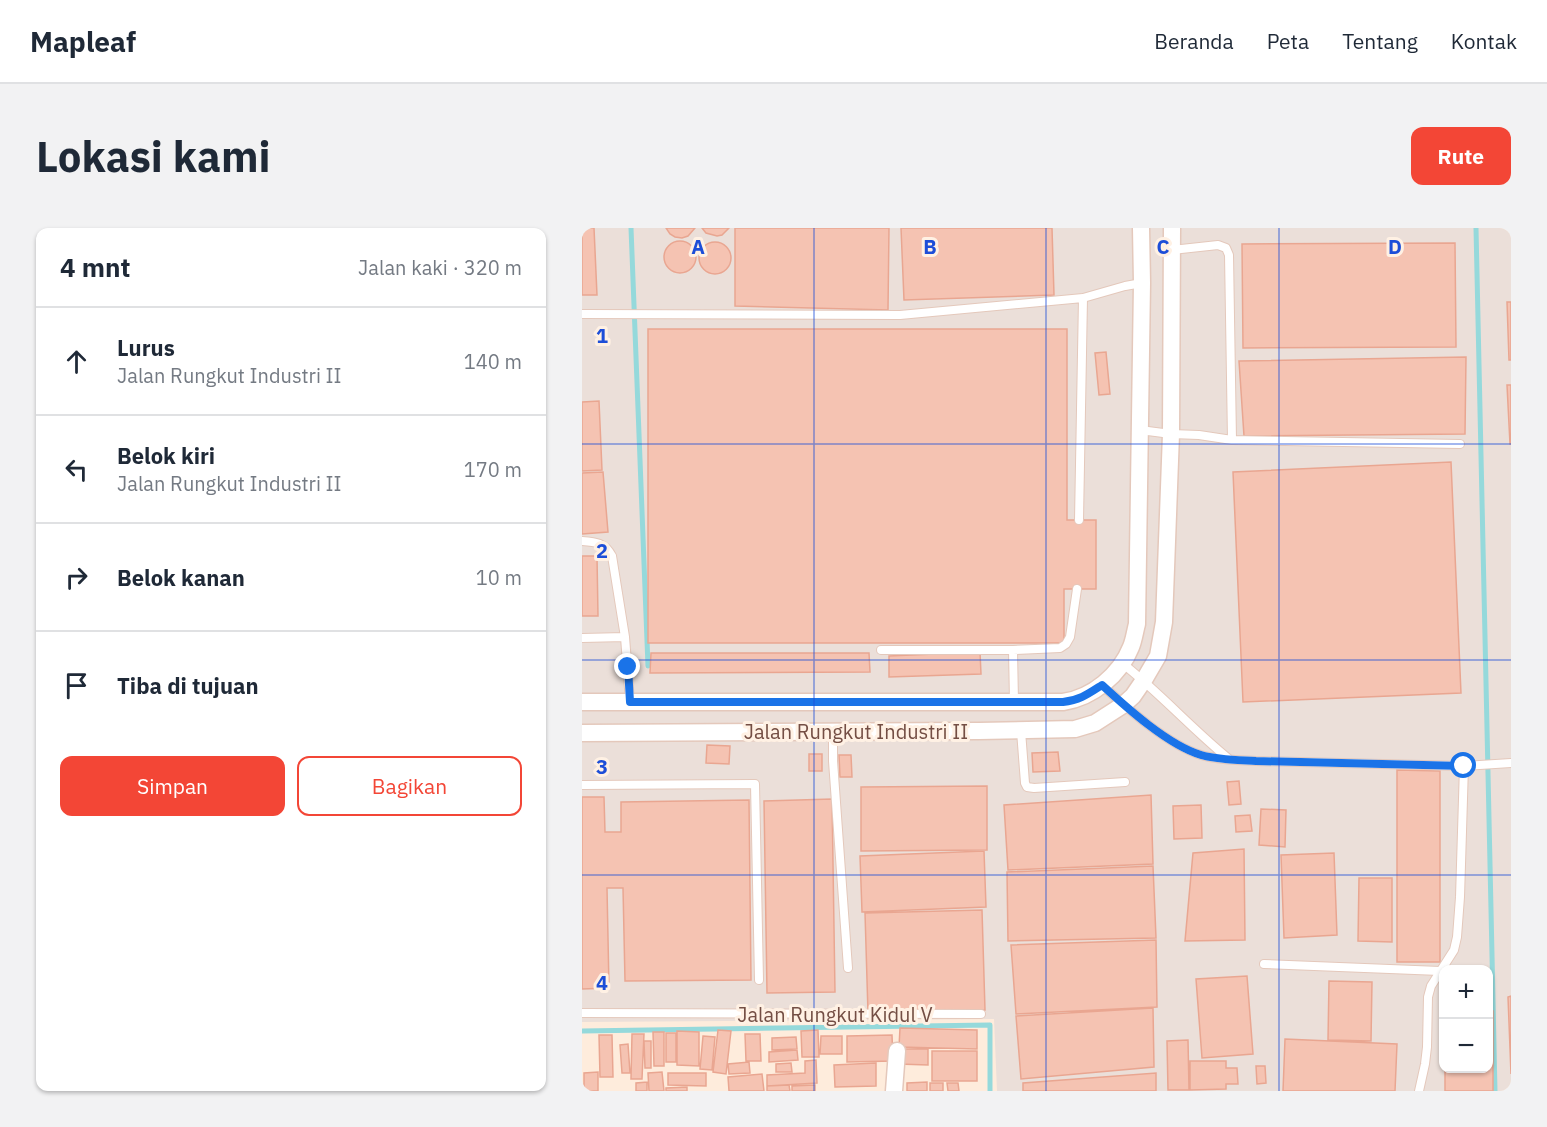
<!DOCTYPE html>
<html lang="id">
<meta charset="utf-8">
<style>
:root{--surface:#fff;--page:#f2f2f3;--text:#1f2937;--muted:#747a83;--line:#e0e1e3;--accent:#f34636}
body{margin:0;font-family:"IBM Plex Sans",sans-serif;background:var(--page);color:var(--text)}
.controls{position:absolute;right:18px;bottom:18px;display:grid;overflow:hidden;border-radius:12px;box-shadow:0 2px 4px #0004}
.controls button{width:54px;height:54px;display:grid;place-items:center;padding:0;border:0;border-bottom:2px solid var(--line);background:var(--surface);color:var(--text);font:30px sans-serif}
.stop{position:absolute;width:18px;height:18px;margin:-14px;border:4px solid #1a73e8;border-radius:50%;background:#fff}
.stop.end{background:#1a73e8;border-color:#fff;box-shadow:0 2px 6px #0008}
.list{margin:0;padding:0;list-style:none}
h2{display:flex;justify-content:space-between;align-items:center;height:78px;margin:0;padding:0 24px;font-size:26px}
h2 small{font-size:20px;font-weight:400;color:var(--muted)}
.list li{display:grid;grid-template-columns:39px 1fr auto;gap:18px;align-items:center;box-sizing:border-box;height:108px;padding:0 24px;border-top:2px solid var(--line)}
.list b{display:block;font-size:22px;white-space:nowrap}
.list p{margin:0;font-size:20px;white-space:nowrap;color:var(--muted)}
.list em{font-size:20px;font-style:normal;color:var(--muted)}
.actions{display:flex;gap:12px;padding:18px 24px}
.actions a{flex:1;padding:14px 0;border:2px solid var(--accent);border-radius:12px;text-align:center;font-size:21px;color:var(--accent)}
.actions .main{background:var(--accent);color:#fff}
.icon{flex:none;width:33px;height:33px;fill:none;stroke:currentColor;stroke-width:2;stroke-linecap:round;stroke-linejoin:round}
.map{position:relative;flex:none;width:929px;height:863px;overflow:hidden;border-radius:12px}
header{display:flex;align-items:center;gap:36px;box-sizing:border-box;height:84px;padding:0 30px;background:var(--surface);border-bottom:2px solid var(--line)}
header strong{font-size:28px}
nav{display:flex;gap:33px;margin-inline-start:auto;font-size:21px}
.intro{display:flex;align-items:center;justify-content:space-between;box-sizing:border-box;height:144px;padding:0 36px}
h1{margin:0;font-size:42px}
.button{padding:15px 27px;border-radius:12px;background:var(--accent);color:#fff;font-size:21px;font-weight:700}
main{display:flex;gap:36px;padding:0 36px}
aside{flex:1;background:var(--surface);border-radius:12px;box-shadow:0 2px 4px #0004}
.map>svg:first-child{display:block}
.industrial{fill:#ebdfd9;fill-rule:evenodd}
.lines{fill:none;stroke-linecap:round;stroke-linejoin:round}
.stream{stroke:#95d9db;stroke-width:5}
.building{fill:#f5c3b2;stroke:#e9a691;stroke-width:1.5}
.service-casing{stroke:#e4c8bb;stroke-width:10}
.minor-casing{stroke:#e4c8bb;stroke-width:19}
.service{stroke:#fff;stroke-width:8}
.minor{stroke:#fff;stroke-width:16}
.route{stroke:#1a73e8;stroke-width:8}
.grid{fill:none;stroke:#1d4ed8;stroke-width:1.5;stroke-opacity:0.55}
.labels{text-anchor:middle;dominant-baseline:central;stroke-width:6;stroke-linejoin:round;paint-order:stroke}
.street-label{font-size:20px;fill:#744e44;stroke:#fff1e4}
.grid-label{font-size:20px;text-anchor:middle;font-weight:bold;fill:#1d4ed8;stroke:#fff1e4;stroke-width:6;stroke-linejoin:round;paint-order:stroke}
</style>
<header>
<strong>Mapleaf</strong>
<nav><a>Beranda</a><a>Peta</a><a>Tentang</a><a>Kontak</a></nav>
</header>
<div class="intro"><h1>Lokasi kami</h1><a class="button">Rute</a></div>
<main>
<aside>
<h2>4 mnt<small>Jalan kaki · 320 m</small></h2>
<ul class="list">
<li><svg class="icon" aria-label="ahead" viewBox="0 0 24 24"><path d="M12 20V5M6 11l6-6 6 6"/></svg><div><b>Lurus</b><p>Jalan Rungkut Industri II</p></div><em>140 m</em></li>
<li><svg class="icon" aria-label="left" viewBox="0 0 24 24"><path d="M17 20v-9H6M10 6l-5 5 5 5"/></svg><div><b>Belok kiri</b><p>Jalan Rungkut Industri II</p></div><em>170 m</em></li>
<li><svg class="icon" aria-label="right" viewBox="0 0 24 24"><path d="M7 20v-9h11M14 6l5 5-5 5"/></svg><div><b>Belok kanan</b></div><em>10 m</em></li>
<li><svg class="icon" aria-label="arrive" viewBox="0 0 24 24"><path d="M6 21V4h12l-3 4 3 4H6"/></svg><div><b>Tiba di tujuan</b></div></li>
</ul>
<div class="actions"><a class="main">Simpan</a><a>Bagikan</a></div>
</aside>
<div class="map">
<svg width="929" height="863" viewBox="0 0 929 863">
<rect width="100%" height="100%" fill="#feecdc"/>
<path class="industrial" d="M0,0H929V863H415L412,791L0,794ZM861,742H906V840H861Z"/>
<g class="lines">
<path class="stream" d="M49,0L66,438
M894,0L913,863
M0,803L408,797V863"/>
</g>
<path class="building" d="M0,0H12L15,67H0Z
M84,0H113L106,8L100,10L93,9L88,6Z
M120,0H147L140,7L135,8L124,5Z
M153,0H307L306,82L153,78Z
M319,0H470L472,67L322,72Z
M82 29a16 16 0 1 1 32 0a16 16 0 1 1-32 0Z
M117 30a16 16 0 1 1 32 0a16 16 0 1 1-32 0Z
M873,15L874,119L661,120L660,16Z
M925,74H929V132H927Z
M66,101H485V292H514V361H482V415H66Z
M524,124L528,166L517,167L513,125Z
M884,129L883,206L662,208L657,133Z
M925,157H929V216H928Z
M17,173L20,242L0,243V174Z
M869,234L879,465L661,474L651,244Z
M21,244L26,304L0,306V245Z
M0,328H15L16,388H0Z
M398,424L399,446L307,449V428Z
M69,425H287L288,444L68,445Z
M125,517L148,518L147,536L124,535Z
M476,524L478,543L451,544L450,525Z
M227,526H240V543H227Z
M257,527H269L270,549H258Z
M815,542L858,543V734H815Z
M657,553L659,576L647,577L645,554Z
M405,558V622L279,623V559Z
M569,567L571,636L426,642L422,577Z
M0,569H22L23,604H39V574L167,572L169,752L43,753L41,660H25L27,760L0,761Z
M250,571L253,764L185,765L182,573Z
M619,577L620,610L592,611L591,578Z
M679,581L704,582L703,619L677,617Z
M668,587L670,603L654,604L653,588Z
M662,621L663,712L603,713L611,625Z
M402,623L404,679L280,684L278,628Z
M752,625L755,707L702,710L699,627Z
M571,638L574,710L426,713L425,644Z
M777,650H810V714L776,713Z
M400,682L403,782L286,785L283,685Z
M574,712L575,779L434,786L429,717Z
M665,748L671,826L620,830L614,751Z
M747,753L790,754L789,813L746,812Z
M929,768V846L926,769Z
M571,780L572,839L439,851L434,788Z
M906,783H911V863H863V840H906Z
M318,800L395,802V821L317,819Z
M136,802L149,803L144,846L131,844Z
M236,802L237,829H220L219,803Z
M95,803L117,804V838L95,837Z
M71,804H82V838H72Z
M84,805H94V834H84Z
M50,806H62L60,851H49Z
M163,806H178L179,833H164Z
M17,807H30L31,849H18Z
M310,807L311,833L265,834V808Z
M121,808L133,809L130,842L118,841Z
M239,808H260V826H238Z
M214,809L215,821L190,822V810Z
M703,811L815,816L813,863H701Z
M606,812L607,862H586L585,813Z
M62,813H69V840H63Z
M46,816L48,845H40L38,817Z
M316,821H346V837L316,836Z
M215,822L216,832L187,834V824Z
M350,823H395V853H350Z
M234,832L235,855L185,858V847L223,845V833Z
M608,833H644V840H655L656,856H644V861L608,862Z
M167,834L168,845L147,846L146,836Z
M209,835L210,844H194V836Z
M294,835V858L253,859L252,837Z
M674,838H683L684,855L675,856Z
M16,844V863H2V845Z
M80,844L82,863H67L66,845Z
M86,845H124V858L86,857Z
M574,845V863H441V855Z
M180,846L182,863H147L146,849Z
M65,854V863H54V855Z
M345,854V863H325V855Z
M348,855H361V863H348Z
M365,855H376L377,863H366Z
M207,857L208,863H185V858Z
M233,857V863H210V858Z
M105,859V863H84V860Z"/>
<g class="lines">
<defs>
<path id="service" d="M0,86L318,87L501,70L543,58L560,55
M558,202L589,206L617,207L650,212L647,27L644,20L636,17L590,22
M650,212L878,216
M497,292L501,70
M0,313C14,314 23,315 30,328L43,409L0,410
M43,409L48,474
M299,422H431L478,420L484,416L488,409L495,361
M431,422L432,474
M540,435C578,465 610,501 647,531
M520,457C545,480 586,517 619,527C636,532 656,532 674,533L882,538L929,535
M251,503V533L266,740
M439,503L443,555L445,559L452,560L543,554
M0,557L173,556L177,752
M682,736L858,743
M0,785L399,786
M837,863L843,836L845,819L846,769L849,758L872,722L875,709L878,669L882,538"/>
<path id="minor" d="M0,474H481C510,470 538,447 549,419C552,412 553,403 555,396L560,55L559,0
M0,505L397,503L493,501L513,495L541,477L551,468L562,452L576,428L582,394L589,206L590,0
M312,863L315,823"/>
</defs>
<use href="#service" class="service-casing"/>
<use href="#minor" class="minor-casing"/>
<use href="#service" class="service"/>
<use href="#minor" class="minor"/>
</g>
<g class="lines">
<path class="route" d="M46,439L48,474H481C498,472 506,466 520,457C545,480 586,517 619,527C636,532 656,532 674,533L882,538"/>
</g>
<path class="grid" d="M232,0V863M464,0V863M697,0V863M0,216H929M0,432H929M0,647H929"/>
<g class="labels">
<g class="street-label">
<text x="274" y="503">Jalan Rungkut Industri II</text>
<text x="253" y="786">Jalan Rungkut Kidul V</text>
</g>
</g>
<g class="grid-label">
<text x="116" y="26">A</text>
<text x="348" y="26">B</text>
<text x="581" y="26">C</text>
<text x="813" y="26">D</text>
<text x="20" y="115">1</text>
<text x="20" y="330">2</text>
<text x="20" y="546">3</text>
<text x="20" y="762">4</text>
</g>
</svg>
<div class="controls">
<button>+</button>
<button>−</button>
</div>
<div class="stop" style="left:882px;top:538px"></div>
<div class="stop end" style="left:46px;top:439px"></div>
</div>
</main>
